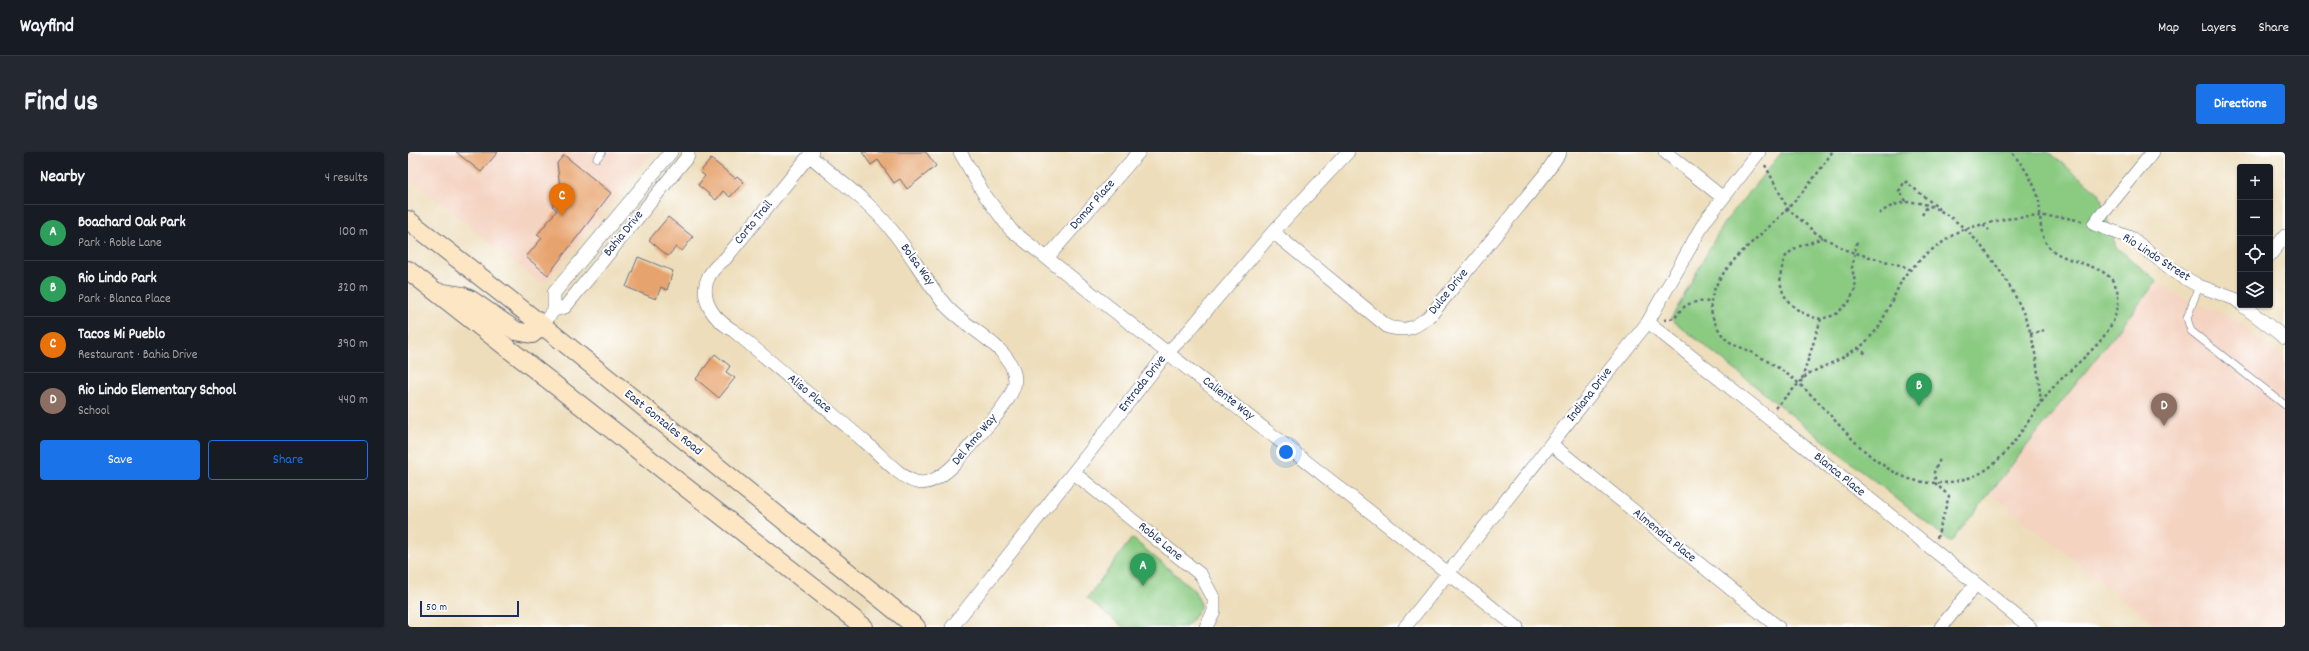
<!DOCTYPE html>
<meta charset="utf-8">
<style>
:root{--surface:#171b24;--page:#242831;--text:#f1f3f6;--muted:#9ea1a6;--line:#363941;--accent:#1a73e8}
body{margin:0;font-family:Dekko,sans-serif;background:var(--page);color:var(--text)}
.controls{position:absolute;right:12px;top:12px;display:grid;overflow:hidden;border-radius:4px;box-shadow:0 1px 3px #0004}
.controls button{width:36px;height:36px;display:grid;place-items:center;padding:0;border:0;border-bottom:1px solid var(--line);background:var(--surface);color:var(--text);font:20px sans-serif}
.scale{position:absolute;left:12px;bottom:10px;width:99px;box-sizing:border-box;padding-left:4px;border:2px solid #1b2f5e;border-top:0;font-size:11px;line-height:14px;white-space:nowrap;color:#1b2f5e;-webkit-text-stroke:3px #fff;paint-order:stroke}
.you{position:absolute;left:878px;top:300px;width:14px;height:14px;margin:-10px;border:3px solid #fff;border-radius:50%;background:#1a73e8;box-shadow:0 0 0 6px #1a73e833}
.badge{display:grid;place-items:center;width:26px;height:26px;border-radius:50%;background:var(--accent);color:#fff;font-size:13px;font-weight:700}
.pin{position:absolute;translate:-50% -33px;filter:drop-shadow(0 1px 2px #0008)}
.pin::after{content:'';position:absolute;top:21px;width:14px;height:12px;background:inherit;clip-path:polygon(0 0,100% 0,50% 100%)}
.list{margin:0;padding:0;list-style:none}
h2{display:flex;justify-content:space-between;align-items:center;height:52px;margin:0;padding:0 16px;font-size:17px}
h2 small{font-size:13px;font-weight:400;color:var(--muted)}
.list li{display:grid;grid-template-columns:26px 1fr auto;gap:12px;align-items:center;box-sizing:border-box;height:56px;padding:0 16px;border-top:1px solid var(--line)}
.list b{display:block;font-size:15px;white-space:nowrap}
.list p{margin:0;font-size:13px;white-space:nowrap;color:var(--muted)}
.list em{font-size:13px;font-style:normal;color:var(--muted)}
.actions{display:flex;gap:8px;padding:12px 16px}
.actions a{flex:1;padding:9px 0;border:1px solid var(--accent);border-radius:4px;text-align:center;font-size:14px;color:var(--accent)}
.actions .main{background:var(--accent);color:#fff}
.icon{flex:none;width:22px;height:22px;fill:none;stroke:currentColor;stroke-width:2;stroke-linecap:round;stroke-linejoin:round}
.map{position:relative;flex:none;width:1877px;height:475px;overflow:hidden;border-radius:4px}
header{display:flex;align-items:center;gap:24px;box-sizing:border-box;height:56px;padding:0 20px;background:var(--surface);border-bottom:1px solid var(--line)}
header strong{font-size:19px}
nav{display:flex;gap:22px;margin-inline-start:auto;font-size:14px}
.intro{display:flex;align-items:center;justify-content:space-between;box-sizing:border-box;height:96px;padding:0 24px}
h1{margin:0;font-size:28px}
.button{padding:10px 18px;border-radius:4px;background:var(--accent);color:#fff;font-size:14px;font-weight:700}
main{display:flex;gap:24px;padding:0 24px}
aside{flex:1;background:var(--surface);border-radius:4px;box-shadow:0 1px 3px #0004}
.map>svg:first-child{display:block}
.built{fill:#f4d3c1}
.green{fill:#8aca81;stroke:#527c70}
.building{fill:#e7a36d}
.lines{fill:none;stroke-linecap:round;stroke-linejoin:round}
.lane-casing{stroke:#646c7e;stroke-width:8}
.street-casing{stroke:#646c7e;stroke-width:14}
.secondary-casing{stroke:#646c7e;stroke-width:20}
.path{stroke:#646c7e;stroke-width:2.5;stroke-dasharray:3 3;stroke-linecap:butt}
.lane{stroke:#fff;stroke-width:7}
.street{stroke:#fff;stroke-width:13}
.secondary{stroke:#fce6c4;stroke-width:18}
.labels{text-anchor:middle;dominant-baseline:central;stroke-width:4;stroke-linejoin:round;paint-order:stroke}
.street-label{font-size:13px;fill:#1b2f5e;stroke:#fff}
</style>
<header>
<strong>Wayfind</strong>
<nav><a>Map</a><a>Layers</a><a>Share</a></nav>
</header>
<div class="intro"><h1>Find us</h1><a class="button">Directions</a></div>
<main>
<aside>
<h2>Nearby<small>4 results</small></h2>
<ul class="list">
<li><span class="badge" style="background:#2e9e5b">A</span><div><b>Boachard Oak Park</b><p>Park · Roble Lane</p></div><em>100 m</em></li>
<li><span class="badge" style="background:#2e9e5b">B</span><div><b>Rio Lindo Park</b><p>Park · Blanca Place</p></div><em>320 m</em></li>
<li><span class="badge" style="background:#e8710a">C</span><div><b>Tacos Mi Pueblo</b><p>Restaurant · Bahia Drive</p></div><em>390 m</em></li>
<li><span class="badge" style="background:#8d6e63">D</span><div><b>Rio Lindo Elementary School</b><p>School</p></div><em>440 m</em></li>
</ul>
<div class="actions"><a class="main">Save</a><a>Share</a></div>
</aside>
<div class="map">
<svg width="1877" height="475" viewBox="0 0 1877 475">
<rect width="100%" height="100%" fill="#fff"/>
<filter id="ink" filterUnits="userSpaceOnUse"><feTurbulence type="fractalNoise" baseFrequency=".025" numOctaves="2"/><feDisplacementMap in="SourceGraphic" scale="8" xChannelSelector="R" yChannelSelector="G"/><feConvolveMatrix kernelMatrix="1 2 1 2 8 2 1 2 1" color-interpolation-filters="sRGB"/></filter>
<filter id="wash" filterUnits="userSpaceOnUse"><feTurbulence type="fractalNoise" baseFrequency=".012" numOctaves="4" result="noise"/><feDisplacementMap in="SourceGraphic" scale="16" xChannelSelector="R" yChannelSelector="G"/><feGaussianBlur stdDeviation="0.9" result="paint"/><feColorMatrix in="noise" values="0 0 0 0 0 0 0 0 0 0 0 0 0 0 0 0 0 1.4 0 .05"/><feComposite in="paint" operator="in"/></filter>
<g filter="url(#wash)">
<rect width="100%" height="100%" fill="#edddba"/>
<path class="built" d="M0,0H243L140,129L131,130L0,25Z
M1749,129L1774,146L1823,165L1877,207V475H1750L1582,341Z"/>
<path class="green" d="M1374,0H1640L1691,41L1708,95L1749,129L1543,390L1263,167L1315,72Z
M724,386L786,438L792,450V457L778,475H715L679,446Z"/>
<g id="blocks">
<path class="building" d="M48,0H90L73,20Z
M454,0H518L528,14L499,37L492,27L486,31L470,8L463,13Z
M156,3L203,41L140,123L118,105L134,86L129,83L149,58L144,54L153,43L149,11Z
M303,7L327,26L329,24L336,30L322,45L315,39L308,48L290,33L297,24L292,20Z
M260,65L285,85L274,99L268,95L260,104L241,88Z
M230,105L265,119L259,138L253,135L248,147L218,135Z
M307,202L322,214L318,220L327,226L311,246L288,227Z"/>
</g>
</g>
<g filter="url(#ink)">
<use href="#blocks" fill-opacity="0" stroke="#646c7e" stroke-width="1"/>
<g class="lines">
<defs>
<path id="lane" d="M189,6L194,0
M1791,134L1779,166L1783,179L1877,253"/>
<path id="street" d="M552,0L576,42L603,78L1109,475
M1257,0L1314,45
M1745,0L1686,72L1723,86L1770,122L1791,134L1827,147L1832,151
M401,3C428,27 460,48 482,76C503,101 518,130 539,155C559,177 606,196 607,228C607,250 562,291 548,311C539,320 523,334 508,330C492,326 470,300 456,289C413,252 369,215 326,179C295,161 285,130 317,107L404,0
M865,80L980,175C1000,180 1006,176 1022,164L1138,21L1152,0
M1862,103L1877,84
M639,106L731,0
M1834,153L1877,186
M146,158V141L263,0
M1240,170L1622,475
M134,173L146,158L157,155L280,4V0
M1143,292L1370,475
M666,321L793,423L806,447V459L798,475
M544,475L760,200L779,181L865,80L940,0
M997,475L1240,170L1297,69L1351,0
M1533,475L1568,432"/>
<path id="secondary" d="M0,68L134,173L508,475
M0,118L456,475
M29,140L54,144L63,148L108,179L124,182L134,173"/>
</defs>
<use href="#lane" class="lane-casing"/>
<use href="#street" class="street-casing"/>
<use href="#secondary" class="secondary-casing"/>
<path class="path" d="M1424,0C1411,20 1396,40 1379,57C1356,83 1309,113 1303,149C1301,162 1310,180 1319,188C1325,193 1335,196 1341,199C1354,206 1367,213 1379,222C1420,252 1446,302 1494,324C1519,336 1560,332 1582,315C1607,295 1622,264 1642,239C1658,220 1681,204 1696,184C1705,172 1711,159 1710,144C1707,109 1661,115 1642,96C1628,82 1635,58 1629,41C1623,25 1614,12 1603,0
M1357,13L1380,57L1409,82L1440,99L1495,114L1503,118
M1498,49L1491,39L1497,29L1534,59
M1471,62C1528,15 1599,119 1617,165C1628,192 1630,222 1633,251
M1514,63L1520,53
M1575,73L1581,78
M1413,167C1388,163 1366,143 1374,116C1375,111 1376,105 1380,102C1390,92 1403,92 1415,85
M1256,168L1267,166C1277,150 1285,149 1303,150
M1622,182L1636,178
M1450,196L1458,202
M1394,227L1413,167L1427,163L1441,150L1448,135L1444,116L1449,88
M1367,256L1400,222L1432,207L1456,192L1471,175L1496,124L1518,102L1552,78L1597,67L1633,64L1654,65L1674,69
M1529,386L1541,344L1528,332L1526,320L1533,305"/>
<use href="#lane" class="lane"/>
<use href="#street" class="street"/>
<use href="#secondary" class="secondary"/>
</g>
</g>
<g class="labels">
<g class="street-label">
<text transform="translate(685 53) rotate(-49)">Domar Place</text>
<text transform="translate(346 71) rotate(-51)">Corto Trail</text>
<text transform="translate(216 82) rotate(-51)">Bahia Drive</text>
<text transform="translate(1748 106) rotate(33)">Rio Lindo Street</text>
<text transform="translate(509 113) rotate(54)">Bolsa Way</text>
<text transform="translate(1041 140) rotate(-51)">Dulce Drive</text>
<text transform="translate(735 232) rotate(-52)">Entrada Drive</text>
<text transform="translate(401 242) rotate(40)">Aliso Place</text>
<text transform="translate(1182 243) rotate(-52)">Indiana Drive</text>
<text transform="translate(820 247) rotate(38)">Caliente Way</text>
<text transform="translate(255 271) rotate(39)">East Gonzales Road</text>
<text transform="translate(567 288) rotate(-50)">Del Amo Way</text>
<text transform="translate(1431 323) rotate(39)">Blanca Place</text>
<text transform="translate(1256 384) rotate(39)">Almendra Place</text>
<text transform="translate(752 390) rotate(39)">Roble Lane</text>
</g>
</g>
</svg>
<div class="controls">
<button>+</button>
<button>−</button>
<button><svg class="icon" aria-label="locate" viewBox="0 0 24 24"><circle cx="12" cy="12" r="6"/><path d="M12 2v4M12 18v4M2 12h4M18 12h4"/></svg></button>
<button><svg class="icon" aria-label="layers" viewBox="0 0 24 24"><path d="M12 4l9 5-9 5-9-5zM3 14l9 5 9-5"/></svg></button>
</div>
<div class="scale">50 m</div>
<div class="you"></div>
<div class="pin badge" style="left:735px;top:434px;background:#2e9e5b">A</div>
<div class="pin badge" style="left:1511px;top:254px;background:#2e9e5b">B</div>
<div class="pin badge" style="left:154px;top:64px;background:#e8710a">C</div>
<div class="pin badge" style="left:1756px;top:274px;background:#8d6e63">D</div>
</div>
</main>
